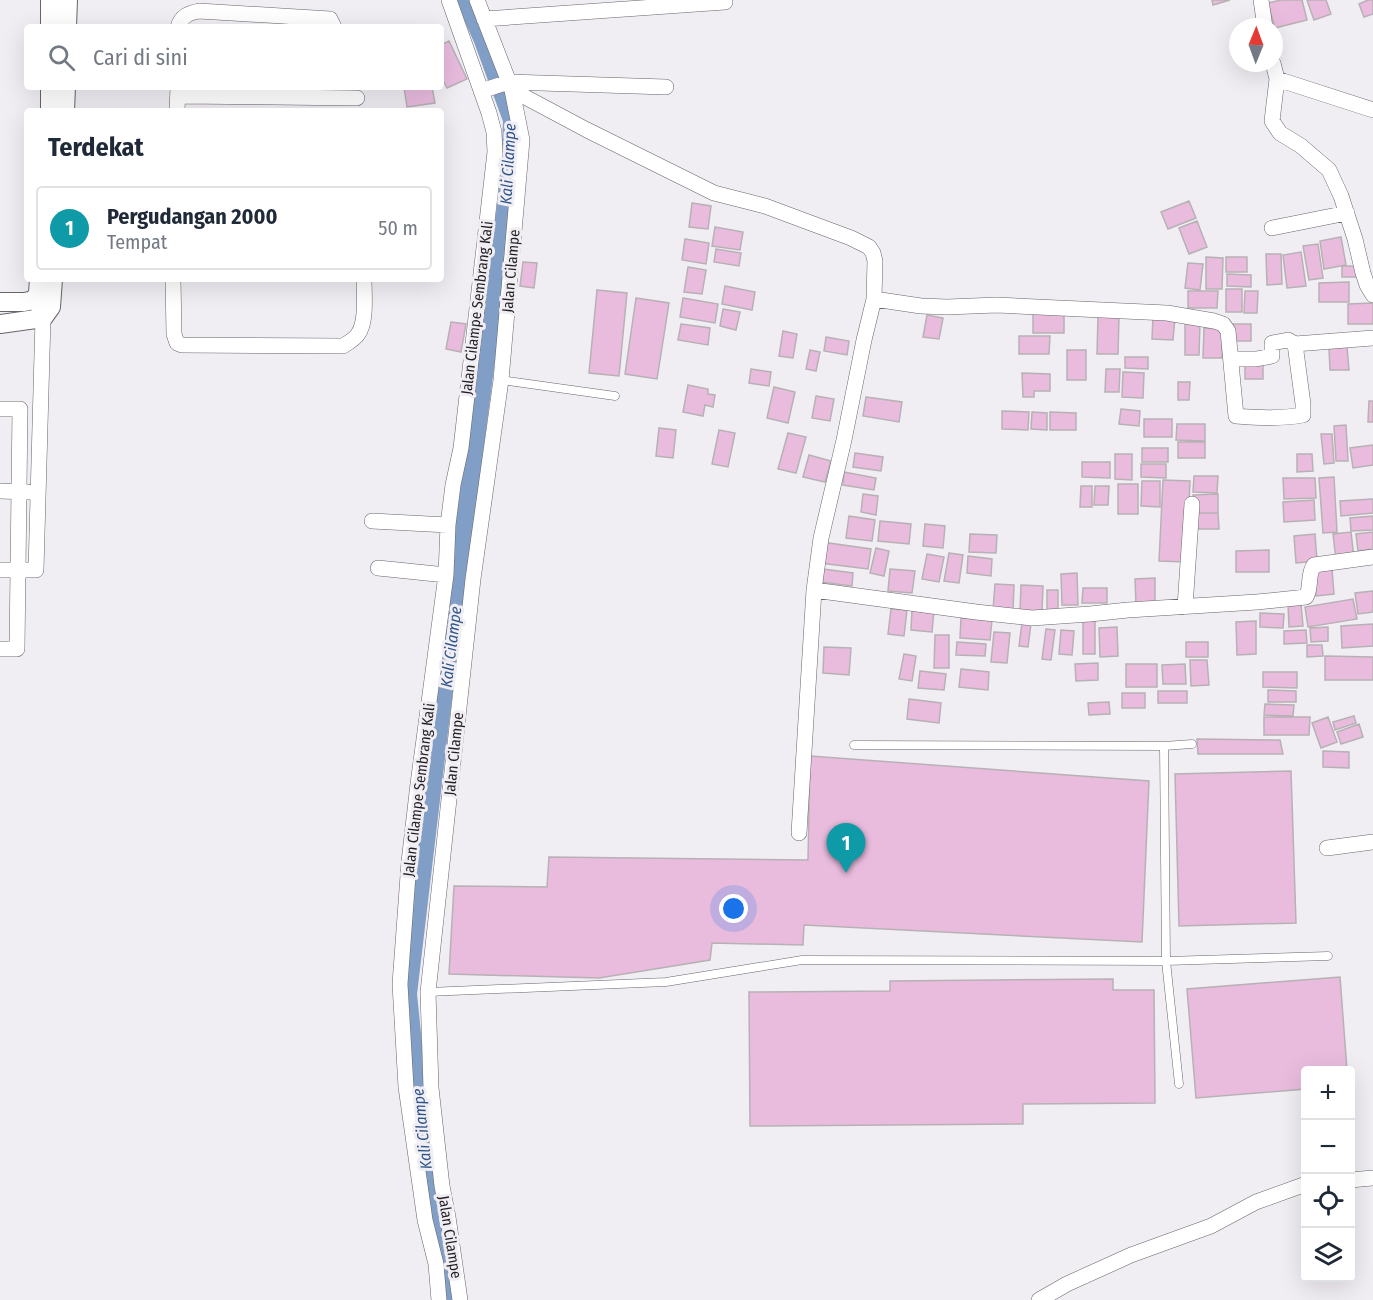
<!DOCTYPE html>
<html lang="id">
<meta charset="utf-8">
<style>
:root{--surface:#fff;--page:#f6f6f7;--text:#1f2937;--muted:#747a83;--line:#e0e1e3;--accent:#916911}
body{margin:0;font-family:"Fira Sans Condensed",sans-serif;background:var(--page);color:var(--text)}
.controls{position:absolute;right:18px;bottom:18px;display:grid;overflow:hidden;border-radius:6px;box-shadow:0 6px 24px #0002}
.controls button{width:54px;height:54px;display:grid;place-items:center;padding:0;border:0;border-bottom:2px solid var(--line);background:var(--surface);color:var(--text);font:30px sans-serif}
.compass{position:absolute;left:1229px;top:18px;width:54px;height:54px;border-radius:50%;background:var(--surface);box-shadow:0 6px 24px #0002;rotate:1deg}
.you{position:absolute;left:734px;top:909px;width:21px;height:21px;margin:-15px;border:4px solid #fff;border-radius:50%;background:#1a73e8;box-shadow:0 0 0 9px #1a73e833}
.badge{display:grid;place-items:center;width:39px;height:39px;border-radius:50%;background:var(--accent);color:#fff;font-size:20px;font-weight:700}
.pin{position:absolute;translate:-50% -50px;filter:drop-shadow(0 2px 3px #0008)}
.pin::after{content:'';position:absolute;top:32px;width:21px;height:18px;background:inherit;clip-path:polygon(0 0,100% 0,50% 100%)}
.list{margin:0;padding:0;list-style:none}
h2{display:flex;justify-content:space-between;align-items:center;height:78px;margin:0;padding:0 24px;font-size:26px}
h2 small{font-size:20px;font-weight:400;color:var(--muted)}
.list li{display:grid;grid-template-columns:39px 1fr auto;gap:18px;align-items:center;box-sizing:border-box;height:84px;margin:0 12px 12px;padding:0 12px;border:2px solid var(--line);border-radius:6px}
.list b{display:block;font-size:22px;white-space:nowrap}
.list p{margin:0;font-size:20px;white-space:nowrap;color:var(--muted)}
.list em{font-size:20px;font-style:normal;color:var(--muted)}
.icon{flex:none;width:33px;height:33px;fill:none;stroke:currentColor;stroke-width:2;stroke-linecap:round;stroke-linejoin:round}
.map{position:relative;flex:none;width:1373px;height:1300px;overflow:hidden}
.search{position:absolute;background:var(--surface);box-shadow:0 6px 24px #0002;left:24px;top:24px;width:420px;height:66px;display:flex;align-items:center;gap:15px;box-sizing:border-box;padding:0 21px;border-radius:6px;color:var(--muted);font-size:22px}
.panel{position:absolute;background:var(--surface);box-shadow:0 6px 24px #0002;left:24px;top:108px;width:420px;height:174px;border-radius:6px}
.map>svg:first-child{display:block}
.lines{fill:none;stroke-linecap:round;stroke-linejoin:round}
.canal{stroke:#819ec6;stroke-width:18}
.building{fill:#e9bcde;stroke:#b7b1b5;stroke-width:1.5}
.service-casing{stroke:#68656a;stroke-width:9}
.minor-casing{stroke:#68656a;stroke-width:16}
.tertiary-casing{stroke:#68656a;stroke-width:20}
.service{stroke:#fff;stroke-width:8}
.minor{stroke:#fff;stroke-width:15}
.tertiary{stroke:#fff;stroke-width:18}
.labels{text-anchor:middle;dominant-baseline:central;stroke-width:6;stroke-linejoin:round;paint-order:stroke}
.street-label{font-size:15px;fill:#201f21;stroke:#f0edf3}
.water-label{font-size:16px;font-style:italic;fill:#2e558a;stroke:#f0edf3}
</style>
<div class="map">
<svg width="1373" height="1300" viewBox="0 0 1373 1300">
<rect width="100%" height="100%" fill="#f0edf3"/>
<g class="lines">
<path class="canal" d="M448,1300L444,1259L427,1182L408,994L452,622L510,176L512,120L482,38L465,0"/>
</g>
<path class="building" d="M1212,0H1230L1213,5Z
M1281,0H1302L1307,20L1275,28L1268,3Z
M1307,0H1326L1331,14L1314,20Z
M1368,0H1373V14L1364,17L1359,4Z
M449,41L467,79L447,88L441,76V45Z
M404,87H432L435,103L407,107Z
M1189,201L1196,218L1168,229L1161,212Z
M692,203L711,206L708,229L689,227Z
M1197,221L1207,247L1189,254L1179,228Z
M715,227L743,232L740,250L712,246Z
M1341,237L1346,265L1324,269L1320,241Z
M685,239L709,243L706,264L682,260Z
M1318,244L1323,278L1309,280L1303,246Z
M716,249L741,253L739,266L714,262Z
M1301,252L1306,286L1287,288L1283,255Z
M1266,254H1281L1282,284L1267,285Z
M1206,257L1223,258L1222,289H1206Z
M1226,257H1247V272H1226Z
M523,262L537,263L534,288L520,286Z
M1188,263L1203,264L1200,290L1185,288Z
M1342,266H1358V277H1342Z
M688,267L706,270L702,294L684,292Z
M1227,274L1251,275V287L1227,286Z
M1349,282V302H1319V283Z
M725,286L755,292L752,310L722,304Z
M1226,289H1242V312H1226Z
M597,290L627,293L619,376L589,373Z
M1188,291H1218L1217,308H1188Z
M1245,291H1258L1257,313H1244Z
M636,298L669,303L657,379L625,374Z
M683,298L718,304L715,323L680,317Z
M1373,303V324H1348V304Z
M723,309L740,312L736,330L720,326Z
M1033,309H1064V333H1033Z
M927,315L943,318L939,339L923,337Z
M1098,316L1119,317L1118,354H1097Z
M1153,316L1175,318L1173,340L1152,339Z
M451,322L466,324L461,352L446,349Z
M1185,322L1200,323L1199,355H1185Z
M681,324L710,328L708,345L678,340Z
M1230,324H1251V341H1230Z
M1204,328L1222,329V358H1203Z
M783,331L797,334L793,358L779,356Z
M1019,336H1050L1049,354H1019Z
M826,337L849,341L847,355L824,351Z
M1347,347L1349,370H1330L1329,348Z
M810,350L820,352L816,371L806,369Z
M1067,350H1086V380H1067Z
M1125,357H1148V369L1125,368Z
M1245,364H1263V379H1245Z
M751,369L771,372L769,386L749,383Z
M1106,369H1120L1119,392H1105Z
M1123,372L1144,373L1143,398L1122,397Z
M1022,373L1050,374V391H1034V397H1023Z
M1178,382H1190L1189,400H1178Z
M688,385L708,389V394L715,395L713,407L705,405L703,416L683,412Z
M774,387L795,392L788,423L767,418Z
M816,396L834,399L830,421L812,418Z
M866,397L902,402L899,422L863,416Z
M1369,401H1373V422H1368Z
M1121,409L1140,411L1139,426L1119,424Z
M1002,411L1029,412L1028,430L1002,429Z
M1032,412L1047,413V430L1031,429Z
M1050,412L1076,413V430H1050Z
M1144,419H1172V437H1144Z
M1177,424H1205V441L1176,440Z
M1346,425L1348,461H1336L1334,426Z
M659,428L676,430L673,458L656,456Z
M719,430L735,433L728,467L712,464Z
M788,433L806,437L796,473L778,469Z
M1321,434H1332L1334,463L1324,464Z
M1178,442H1205V458H1178Z
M1373,445V465L1353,468L1350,448Z
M1142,448H1168V462H1142Z
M855,453L883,457L881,471L853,467Z
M1115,454H1132V480L1115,479Z
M1297,454H1312L1313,471L1297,472Z
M809,455L831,461L825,482L803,477Z
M1082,462H1110V478L1082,477Z
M1141,464H1166V478L1141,477Z
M844,472L876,478L874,490L843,485Z
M1194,476H1218L1217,493L1193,492Z
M1334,477L1337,532L1323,533L1319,478Z
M1283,478H1315L1316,498L1284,499Z
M1163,480L1190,481L1186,562L1159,561Z
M1142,481H1160V507L1141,506Z
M1118,484H1138V514H1118Z
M1081,486H1092V507H1080Z
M1095,486H1109L1108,505H1094Z
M863,494L878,496L876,515L861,512Z
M1218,494V513H1193V495Z
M1373,499V513L1341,516L1340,501Z
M1314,500L1315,520L1284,522L1283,502Z
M1193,513H1218L1219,529H1193Z
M849,516L875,520L872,541L846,538Z
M1373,516V530L1351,531L1350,518Z
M880,521L911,524L909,544L878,541Z
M925,524L945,526L943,548L923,546Z
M1351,532L1354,558L1336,560L1333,534Z
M1373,532V549L1358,551L1356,534Z
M970,534L997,535L996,553L969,552Z
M1315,534L1317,561L1296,563L1294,536Z
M822,542L871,549L868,569L820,563Z
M876,548L889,551L884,576L870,573Z
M1269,550V572H1236V551Z
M949,553L963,555L959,583L944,581Z
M927,554L944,557L939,582L922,579Z
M968,556L992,559L991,576L967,573Z
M823,569L853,573L852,586L821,582Z
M890,569L915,571L912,593L888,591Z
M1332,569L1334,594L1316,596L1314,570Z
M1077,573L1078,605H1062L1061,574Z
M1155,578V604L1136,605L1135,579Z
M995,584L1014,585L1013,610H993Z
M1021,585L1043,586L1042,612H1020Z
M1083,588H1107V603H1082Z
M1047,590H1058V611H1047Z
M1373,591V612L1358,614L1355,593Z
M1353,599L1357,619L1308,627L1305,607Z
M1288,604H1301L1303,626L1289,627Z
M891,609L907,610L904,636L888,634Z
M912,609L934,610L932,632L911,630Z
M1260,613L1284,614L1283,628L1260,627Z
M961,618L992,620L990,640L960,638Z
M1083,621H1095V654H1083Z
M1256,621V654L1237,655L1236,622Z
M1022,623L1031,624L1028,647L1019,646Z
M1373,624V646L1342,648L1341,626Z
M1117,627L1118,656L1100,657L1099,628Z
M1328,627V641L1311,642L1310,628Z
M1046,629L1055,630L1051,660L1042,659Z
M1061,630L1074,631L1072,655L1059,654Z
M1306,630L1307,643L1284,644V631Z
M994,632L1010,633L1007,663L991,662Z
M935,635H949V668H934Z
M957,642L986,644L985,656L956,655Z
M1186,642H1208V657H1186Z
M1307,645H1322L1323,656L1307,657Z
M824,647L851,648L849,675L823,673Z
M904,654L916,656L912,681L899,679Z
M1325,656L1373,657V680H1325Z
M1190,660H1207L1209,685L1191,686Z
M1098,663V680L1076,681L1075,664Z
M1126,664H1157V687H1126Z
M1185,664L1186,684H1163L1162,665Z
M961,669L989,672L988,690L959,687Z
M920,671L946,674L944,690L918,688Z
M1263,672H1297V688L1263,687Z
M1268,690L1296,691V702H1268Z
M1158,691H1187V703H1158Z
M1122,693H1145V708H1122Z
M909,699L941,703L939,723L907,719Z
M1109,702L1110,714L1089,715L1088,703Z
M1265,704L1294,705L1293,716L1264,715Z
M1354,716L1356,723L1335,730L1333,722Z
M1264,717H1310L1309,735H1264Z
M1328,717L1337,742L1321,748L1312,723Z
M1359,724L1363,737L1341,744L1337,732Z
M1197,739L1280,740L1283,754H1198Z
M1323,751L1349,752V768L1323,767Z
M810,756L1149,781L1142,942L804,925L803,945L712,943L710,960L599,978L449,974L454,886L547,887L549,857L808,860Z
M1291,771L1296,923L1179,926L1175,774Z
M1340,977L1347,1070H1306V1089L1196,1098L1187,989Z
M1113,979V990H1154L1155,1103L1023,1104V1124L750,1126L749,992L890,991V981Z"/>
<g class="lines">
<defs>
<path id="service" d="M501,380L615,396
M854,745L1164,746L1166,961L1179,1084
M1164,746L1192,744
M428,992L666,982L802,960L1166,961L1328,956"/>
<path id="minor" d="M1261,0L1265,27
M484,19L725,2
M178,27C181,16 189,13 199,11L330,19L334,27
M1273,63L1277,79L1272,121L1280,133L1301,146L1329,170L1341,196L1355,239L1363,273L1367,285L1373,295
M1277,79L1373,110
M512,90L587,130L714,193L765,206L851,238L869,247L873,253L875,261L874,299L864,340L844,440L821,538L814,590L799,833
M481,91L509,82L666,87
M178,96L357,98
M177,111L178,87
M1272,228L1347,213
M173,279L174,334L177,343L182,345L343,346C348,343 355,339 358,334C367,322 364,294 364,279
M874,299L921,306L947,307L997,305L1167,313L1214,321L1223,324L1228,331L1236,416C1258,418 1281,419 1303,415V404L1295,344
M1231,359H1256L1272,356V343L1288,340L1295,344L1373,338
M0,409H20L17,649H0
M0,491L28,492
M372,521L448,525
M378,568L446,575
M0,570H36L43,318L39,310
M814,590L976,612L1032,618L1090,614L1128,610L1257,602L1306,597C1312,587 1307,575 1314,565L1373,557
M1185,607L1192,504
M1327,848L1373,842
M1350,1180L1373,1178
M439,1300L436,1264L425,1220L406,1087L400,984L409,862L418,784L446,575L448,525L453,485L461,448L495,152L494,132L489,113L449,0
M460,1300L448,1217L442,1186L431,1088L428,992L473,579L501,380L522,140L512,90L477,0
M1039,1300L1067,1284L1131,1255L1211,1226L1256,1202L1306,1184"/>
<path id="tertiary" d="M50,0V27
M67,27L68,0
M50,111V87
M65,111L66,87
M0,302H24L34,300L38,293L39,279
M0,324L43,318L51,307L53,279"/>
</defs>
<use href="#service" class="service-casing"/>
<use href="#minor" class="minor-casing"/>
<use href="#tertiary" class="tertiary-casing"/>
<use href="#service" class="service"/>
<use href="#minor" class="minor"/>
<use href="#tertiary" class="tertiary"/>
</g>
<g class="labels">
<g class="street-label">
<text transform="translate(511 271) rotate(-85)">Jalan Cilampe</text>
<text transform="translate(477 308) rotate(-83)">Jalan Cilampe Sembrang Kali</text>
<text transform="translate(454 754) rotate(-84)">Jalan Cilampe</text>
<text transform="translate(419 790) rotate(-83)">Jalan Cilampe Sembrang Kali</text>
<text transform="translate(450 1237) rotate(81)">Jalan Cilampe</text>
</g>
<g class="water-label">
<text transform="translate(508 164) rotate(-87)">Kali Cilampe</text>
<text transform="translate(451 647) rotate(-83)">Kali Cilampe</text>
<text transform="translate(422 1129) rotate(-96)">Kali Cilampe</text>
</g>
</g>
</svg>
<div class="controls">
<button>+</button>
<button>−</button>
<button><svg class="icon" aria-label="locate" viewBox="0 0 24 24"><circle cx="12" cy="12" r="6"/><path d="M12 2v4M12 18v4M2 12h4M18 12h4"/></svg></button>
<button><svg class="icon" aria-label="layers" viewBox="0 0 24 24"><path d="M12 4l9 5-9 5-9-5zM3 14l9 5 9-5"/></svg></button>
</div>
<svg class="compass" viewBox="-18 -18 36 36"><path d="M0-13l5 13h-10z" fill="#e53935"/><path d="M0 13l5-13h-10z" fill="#747a83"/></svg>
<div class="you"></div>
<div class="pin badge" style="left:846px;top:873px;background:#0f9aa8">1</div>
<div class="search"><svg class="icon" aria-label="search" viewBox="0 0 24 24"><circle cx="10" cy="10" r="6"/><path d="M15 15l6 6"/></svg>Cari di sini</div>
<section class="panel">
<h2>Terdekat<small></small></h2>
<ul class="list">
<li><span class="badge" style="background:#0f9aa8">1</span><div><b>Pergudangan 2000</b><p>Tempat</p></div><em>50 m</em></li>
</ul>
</section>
</div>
